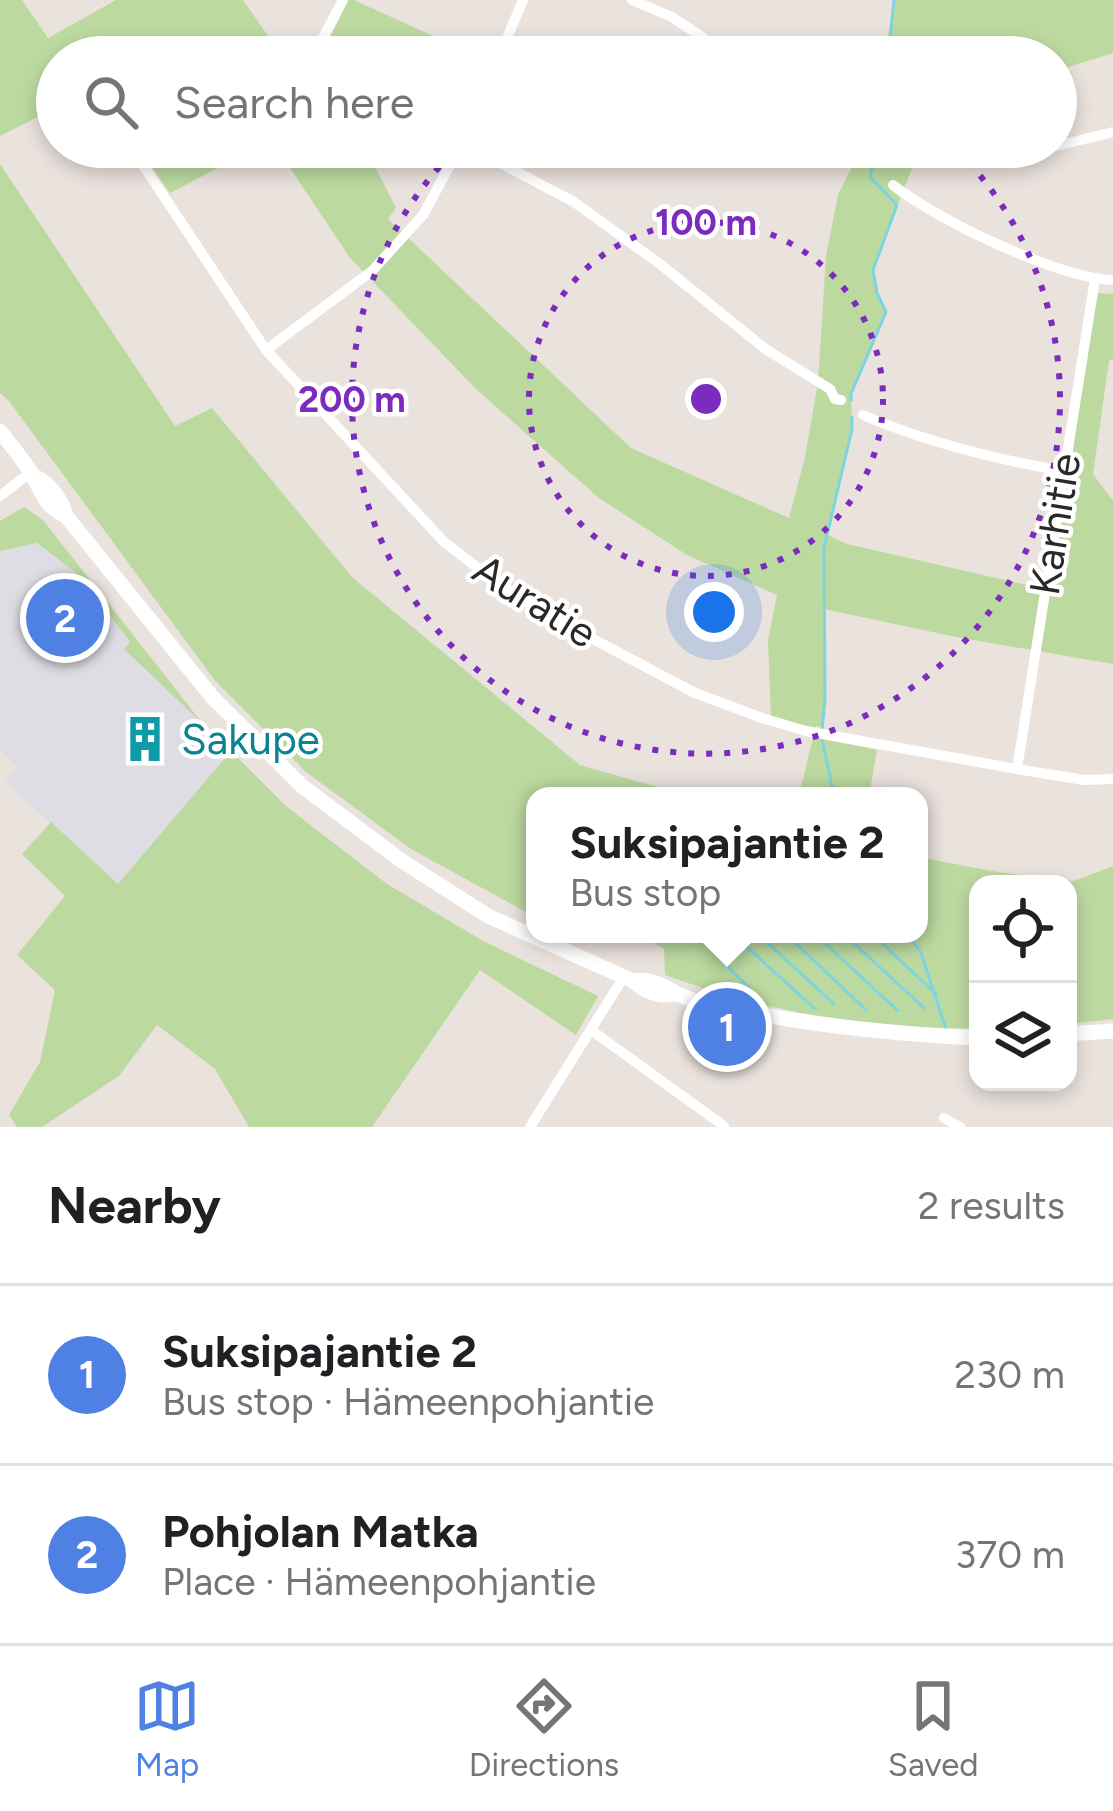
<!DOCTYPE html>
<meta charset="utf-8">
<style>
:root{--surface:#fff;--page:#f6f6f6;--text:#202124;--muted:#757577;--line:#e0e0e0;--accent:#4f81e5}
body{margin:0;font-family:Figtree,sans-serif;background:var(--page);color:var(--text)}
.controls{position:absolute;right:36px;bottom:36px;display:grid;overflow:hidden;border-radius:24px;box-shadow:0 6px 18px #0003}
.controls button{width:108px;height:108px;display:grid;place-items:center;padding:0;border:0;border-bottom:3px solid var(--line);background:var(--surface);color:var(--text);font:60px sans-serif}
.you{position:absolute;left:714px;top:612px;width:42px;height:42px;margin:-30px;border:9px solid #fff;border-radius:50%;background:#1a73e8;box-shadow:0 0 0 18px #1a73e833}
.badge{display:grid;place-items:center;width:78px;height:78px;border-radius:50%;background:var(--accent);color:#fff;font-size:39px;font-weight:700}
.pin{position:absolute;translate:-50% -50%;border:6px solid #fff;box-shadow:0 3px 12px #0006}
.popup{position:absolute;left:526px;top:787px;width:402px;height:156px;box-sizing:border-box;display:grid;place-content:center;border-radius:24px;background:var(--surface);filter:drop-shadow(0 3px 9px #0005);font-size:39px;white-space:nowrap;color:var(--muted)}
.popup b{font-size:45px;color:var(--text)}
.popup::after{content:'';position:absolute;left:50%;top:100%;margin-left:-24px;border:24px solid transparent;border-top-color:var(--surface)}
.list{margin:0;padding:0;list-style:none}
h2{display:flex;justify-content:space-between;align-items:center;height:156px;margin:0;padding:0 48px;font-size:51px}
h2 small{font-size:39px;font-weight:400;color:var(--muted)}
.list li{display:grid;grid-template-columns:78px 1fr auto;gap:36px;align-items:center;box-sizing:border-box;height:180px;padding:0 48px;border-top:3px solid var(--line)}
.list b{display:block;font-size:45px;white-space:nowrap}
.list p{margin:0;font-size:39px;white-space:nowrap;color:var(--muted)}
.list em{font-size:39px;font-style:normal;color:var(--muted)}
.icon{flex:none;width:66px;height:66px;fill:none;stroke:currentColor;stroke-width:2;stroke-linecap:round;stroke-linejoin:round}
.map{position:relative;flex:none;width:1113px;height:1127px;overflow:hidden}
.search{position:absolute;background:var(--surface);box-shadow:0 6px 18px #0003;left:36px;right:36px;top:36px;height:132px;display:flex;align-items:center;gap:30px;box-sizing:border-box;padding:0 42px;border-radius:66px;color:var(--muted);font-size:45px}
.sheet{height:516px;background:var(--surface)}
nav{display:flex;justify-content:space-around;align-items:center;box-sizing:border-box;height:168px;border-top:3px solid var(--line);background:var(--surface);font-size:33px;color:var(--muted)}
nav a{display:grid;justify-items:center;gap:6px}
nav .on{color:var(--accent)}
.map>svg:first-child{display:block}
.industrial{fill:#dedde3}
.green{fill:#bcdaa0}
.lines{fill:none;stroke-linecap:round;stroke-linejoin:round}
.stream{stroke:#7cd5e0;stroke-width:3}
.minor{stroke:#fff;stroke-width:10}
.secondary{stroke:#fff;stroke-width:15}
.ring{fill:none;stroke:#7b2cbf;stroke-width:6;stroke-dasharray:6 12}
.labels{text-anchor:middle;dominant-baseline:central;stroke-width:9;stroke-linejoin:round;paint-order:stroke}
.street-label{font-size:42px;fill:#292929;stroke:#fff}
.culture-label{font-size:42px;fill:#0d838f;stroke:#fff;text-anchor:start}
.centre{fill:#7b2cbf;stroke:#fff;stroke-width:6}
.ring-label{font-size:36px;text-anchor:middle;font-weight:bold;fill:#7b2cbf;stroke:#fff;stroke-width:9;stroke-linejoin:round;paint-order:stroke}
</style>
<div class="map">
<svg width="1113" height="1127" viewBox="0 0 1113 1127">
<rect width="100%" height="100%" fill="#eae2dd"/>
<path class="industrial" d="M37,543L80,576L130,643L125,649L231,751L118,884L5,782L18,767L0,750V551Z"/>
<path class="green" d="M0,0H22L48,38L116,0H243L283,57H57V107L0,136Z
M348,0H354L479,57H289L311,45L324,51Z
M895,0H1113V53L1056,71V57H1005L960,43L954,57H884Z
M138,147H258L170,193Z
M276,147H365L396,208L388,219L631,448L789,518L805,457L818,382L826,256L838,195L862,147H920L873,270L877,293L886,312L851,393L852,429L827,535L847,544L1044,589L1094,293L1113,294V359L1109,361L1093,474L1113,501V664L956,637L824,609L825,700L822,727L816,726L815,733L771,720L768,640L777,595L687,555L599,498L477,390L350,258Z
M0,164L175,426L212,408L353,578L580,765L689,796H535V917L411,849L306,772L216,682L9,401L0,393Z
M24,507L43,520L203,724L124,649L130,642L80,576L37,543L0,551V521Z
M813,737L877,750L869,796H799Z
M231,751L287,807L387,884L485,942L598,996L576,1035L480,970L372,1127H249L215,1069L157,1025L119,1076L42,1127H17L9,1115L40,1062L55,990L17,955L65,896L22,854L51,822L118,884Z
M919,857L997,872L1074,881L1113,866V1019L1068,1024V884H978V1028C873,1030 763,1011 665,975L664,949L651,941L606,934H919Z"/>
<g class="lines">
<path class="stream" d="M888,57L894,0
M851,400V394L886,312L877,293L873,270L897,205L870,177L877,147
M822,730L825,700L824,548L852,429V417
M822,739L834,796
M758,934L834,1004
M786,934L866,1010
M815,934L898,1011
M844,934L924,1008
M872,934L936,994
M908,934L921,953L946,1029
M737,938L815,1009
M713,951L750,989"/>
<path class="minor" d="M632,0L672,17L732,57
M319,45L343,0
M499,57L523,0
M1056,146L1113,132
M131,147L266,350L444,542L500,585L593,639L695,693L762,718L806,731L1017,769L1084,780L1113,779
M470,147L574,202L660,264L767,350L830,389L835,399L841,400
M850,147L860,156
M991,147C1013,155 1030,152 1052,147
M893,185C937,220 1058,278 1113,280
M266,350L372,271L423,215L460,147
M863,415C928,443 994,459 1063,471
M0,496L31,472
M1017,769L1095,279
M591,1030L724,1126
M944,1118L960,1127
M530,1127L623,978"/>
<path class="secondary" d="M0,431C10,444 21,457 30,471C42,490 43,506 66,516
M34,476C49,483 62,499 66,516L213,698L302,786L402,861L488,916L633,981C646,993 660,997 677,994
M633,981C651,978 662,985 676,993C690,1001 713,1005 729,1008C812,1026 894,1034 978,1038
M1068,1034L1113,1031"/>
</g>
<g class="ring">
<circle cx="706" cy="399" r="177"/>
<path d="M617 56A354 354 0 0 1 795 56M956 149A354 354 0 1 1 456 149"/>
</g>
<defs>
<symbol id="building-bare" viewBox="-9 -9 18 18"><path d="M-4-6H4V6H1V3H-1V6H-4ZM-2.5-4.3h1.7v1.8h-1.7ZM.8-4.3h1.7v1.8H.8ZM-2.5-1h1.7V.8h-1.7ZM.8-1h1.7V.8H.8Z" fill="#0f9aa8" stroke="#fff" stroke-width="2.5" paint-order="stroke"/></symbol>
</defs>
<g fill-rule="evenodd">
<use href="#building-bare" x="112" y="706" width="66" height="66"/>
</g>
<g class="labels">
<g class="street-label">
<text transform="translate(1055 524) rotate(-81)">Karhitie</text>
<text transform="translate(535 601) rotate(32)">Auratie</text>
</g>
<g class="culture-label">
<text x="181" y="739">Sakupe</text>
</g>
</g>
<circle cx="706" cy="399" r="18" class="centre"/>
<g class="ring-label">
<text x="706" y="235">100 m</text>
<text x="352" y="412">200 m</text>
</g>
</svg>
<div class="controls">
<button><svg class="icon" aria-label="locate" viewBox="0 0 24 24"><circle cx="12" cy="12" r="6"/><path d="M12 2v4M12 18v4M2 12h4M18 12h4"/></svg></button>
<button><svg class="icon" aria-label="layers" viewBox="0 0 24 24"><path d="M12 4l9 5-9 5-9-5zM3 14l9 5 9-5"/></svg></button>
</div>
<div class="you"></div>
<div class="pin badge" style="left:727px;top:1027px">1</div>
<div class="popup"><b>Suksipajantie 2</b>Bus stop</div>
<div class="pin badge" style="left:65px;top:618px">2</div>
<div class="search"><svg class="icon" aria-label="search" viewBox="0 0 24 24"><circle cx="10" cy="10" r="6"/><path d="M15 15l6 6"/></svg>Search here</div>
</div>
<section class="sheet">
<h2>Nearby<small>2 results</small></h2>
<ul class="list">
<li><span class="badge">1</span><div><b>Suksipajantie 2</b><p>Bus stop · Hämeenpohjantie</p></div><em>230 m</em></li>
<li><span class="badge">2</span><div><b>Pohjolan Matka</b><p>Place · Hämeenpohjantie</p></div><em>370 m</em></li>
</ul>
</section>
<nav>
<a class="on"><svg class="icon" aria-label="map" viewBox="0 0 24 24"><path d="M3 6l6-2 6 2 6-2v14l-6 2-6-2-6 2zM9 4v14M15 6v14"/></svg>Map</a>
<a><svg class="icon" aria-label="directions" viewBox="0 0 24 24"><path d="M12 3l9 9-9 9-9-9zM9 14v-3h6M13 9l2 2-2 2"/></svg>Directions</a>
<a><svg class="icon" aria-label="saved" viewBox="0 0 24 24"><path d="M7 4h10v16l-5-4-5 4z"/></svg>Saved</a>
</nav>
